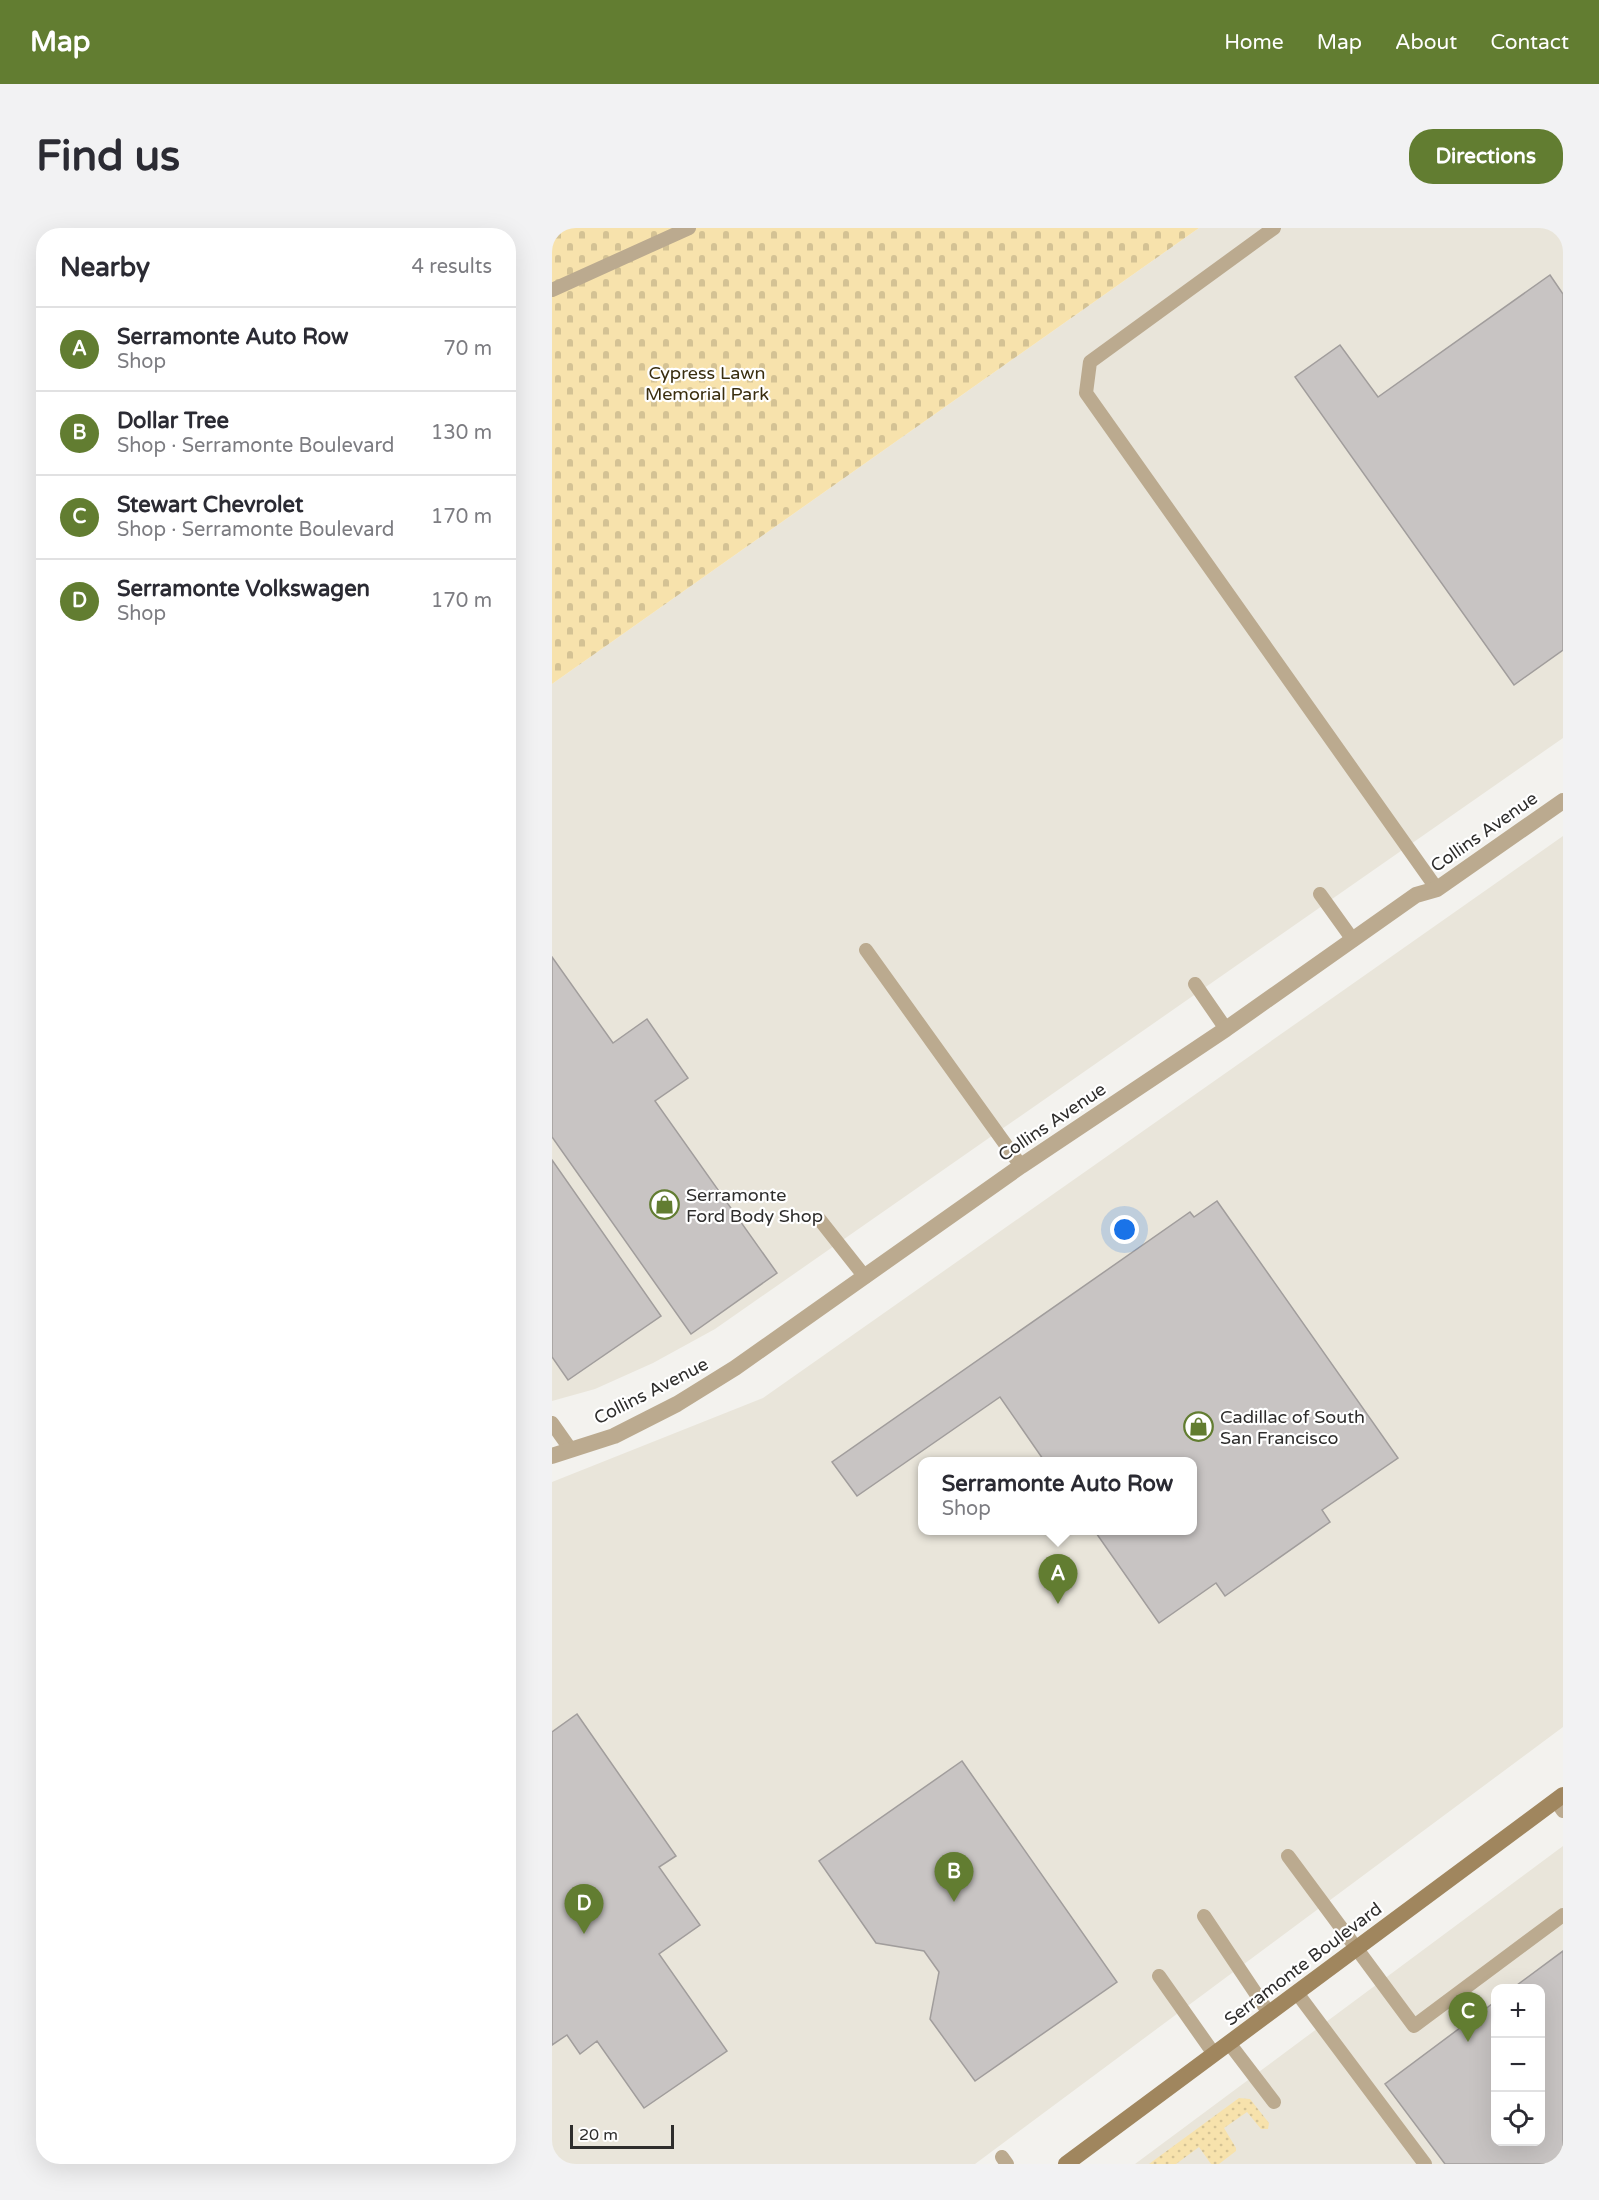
<!DOCTYPE html>
<meta charset="utf-8">
<style>
:root{--surface:#fff;--page:#f2f2f3;--text:#2b2b33;--muted:#7c7c81;--line:#e1e1e2;--accent:#627d31}
body{margin:0;font-family:"Varela Round",sans-serif;background:var(--page);color:var(--text)}
.controls{position:absolute;right:18px;bottom:18px;display:grid;overflow:hidden;border-radius:12px;box-shadow:0 6px 24px #0002}
.controls button{width:54px;height:54px;display:grid;place-items:center;padding:0;border:0;border-bottom:2px solid var(--line);background:var(--surface);color:var(--text);font:30px sans-serif}
.scale{position:absolute;left:18px;bottom:15px;width:104px;box-sizing:border-box;padding-left:6px;border:3px solid #2e2d2c;border-top:0;font-size:16px;line-height:21px;white-space:nowrap;color:#2e2d2c;-webkit-text-stroke:4px #fff;paint-order:stroke}
.you{position:absolute;left:573px;top:1002px;width:21px;height:21px;margin:-15px;border:4px solid #fff;border-radius:50%;background:#1a73e8;box-shadow:0 0 0 9px #1a73e833}
.badge{display:grid;place-items:center;width:39px;height:39px;border-radius:50%;background:var(--accent);color:#fff;font-size:20px;font-weight:700}
.pin{position:absolute;translate:-50% -50px;filter:drop-shadow(0 2px 3px #0008)}
.pin::after{content:'';position:absolute;top:32px;width:21px;height:18px;background:inherit;clip-path:polygon(0 0,100% 0,50% 100%)}
.popup{position:absolute;left:366px;top:1229px;width:279px;height:78px;box-sizing:border-box;display:grid;place-content:center;border-radius:12px;background:var(--surface);filter:drop-shadow(0 2px 4px #0005);font-size:20px;white-space:nowrap;color:var(--muted)}
.popup b{font-size:22px;color:var(--text)}
.popup::after{content:'';position:absolute;left:50%;top:100%;margin-left:-12px;border:12px solid transparent;border-top-color:var(--surface)}
.list{margin:0;padding:0;list-style:none}
h2{display:flex;justify-content:space-between;align-items:center;height:78px;margin:0;padding:0 24px;font-size:26px}
h2 small{font-size:20px;font-weight:400;color:var(--muted)}
.list li{display:grid;grid-template-columns:39px 1fr auto;gap:18px;align-items:center;box-sizing:border-box;height:84px;padding:0 24px;border-top:2px solid var(--line)}
.list b{display:block;font-size:22px;white-space:nowrap}
.list p{margin:0;font-size:20px;white-space:nowrap;color:var(--muted)}
.list em{font-size:20px;font-style:normal;color:var(--muted)}
.icon{flex:none;width:33px;height:33px;fill:none;stroke:currentColor;stroke-width:2;stroke-linecap:round;stroke-linejoin:round}
.map{position:relative;flex:none;width:1011px;height:1936px;overflow:hidden;border-radius:24px}
header{display:flex;align-items:center;gap:36px;box-sizing:border-box;height:84px;padding:0 30px;background:var(--accent);color:#fff}
header strong{font-size:28px}
nav{display:flex;gap:33px;margin-inline-start:auto;font-size:21px}
.intro{display:flex;align-items:center;justify-content:space-between;box-sizing:border-box;height:144px;padding:0 36px}
h1{margin:0;font-size:42px}
.button{padding:15px 27px;border-radius:24px;background:var(--accent);color:#fff;font-size:21px;font-weight:700}
main{display:flex;gap:36px;padding:0 36px}
aside{flex:1;background:var(--surface);border-radius:24px;box-shadow:0 6px 24px #0002}
.map>svg:first-child{display:block}
.built{fill:#e9e5da;fill-rule:evenodd}
.grass{fill:url(#grass-dots)}
.cemetery{fill:url(#cemetery-stones)}
.building{fill:#c8c4c3;stroke:#a19d9c;stroke-width:1.5}
.lines{fill:none;stroke-linecap:round;stroke-linejoin:round}
.service{stroke:#bbaa8f;stroke-width:14}
.tertiary{stroke:#bbaa8f;stroke-width:16}
.secondary{stroke:#a0865e;stroke-width:16}
.labels{text-anchor:middle;dominant-baseline:central;stroke-width:4.5;stroke-linejoin:round;paint-order:stroke}
.park-label{font-size:18px;fill:#3a2e0f;stroke:#fff}
.street-label{font-size:18px;fill:#2e2d2c;stroke:#fff}
.poi-label{font-size:18px;fill:#2e2d2c;stroke:#fff;text-anchor:start}
</style>
<header>
<strong>Map</strong>
<nav><a>Home</a><a>Map</a><a>About</a><a>Contact</a></nav>
</header>
<div class="intro"><h1>Find us</h1><a class="button">Directions</a></div>
<main>
<aside>
<h2>Nearby<small>4 results</small></h2>
<ul class="list">
<li><span class="badge">A</span><div><b>Serramonte Auto Row</b><p>Shop</p></div><em>70 m</em></li>
<li><span class="badge">B</span><div><b>Dollar Tree</b><p>Shop · Serramonte Boulevard</p></div><em>130 m</em></li>
<li><span class="badge">C</span><div><b>Stewart Chevrolet</b><p>Shop · Serramonte Boulevard</p></div><em>170 m</em></li>
<li><span class="badge">D</span><div><b>Serramonte Volkswagen</b><p>Shop</p></div><em>170 m</em></li>
</ul>
</aside>
<div class="map">
<svg width="1011" height="1936" viewBox="0 0 1011 1936">
<defs>
<pattern id="grass-dots" width="8" height="8" patternUnits="userSpaceOnUse" patternTransform="scale(1.5)"><rect width="8" height="8" fill="#f7e2ac"/><path d="M2 2h.1M6 6h.1" fill="none" stroke="#d4c294" stroke-width="1.8" stroke-linecap="round"/></pattern>
<pattern id="cemetery-stones" width="16" height="16" patternUnits="userSpaceOnUse" patternTransform="scale(1.5)"><rect width="16" height="16" fill="#f7e2ac"/><path d="M2 7V4a2 2 0 0 1 4 0v3zM10 15v-3a2 2 0 0 1 4 0v3z" fill="#d4c294"/></pattern>
</defs>
<rect width="100%" height="100%" fill="#f3f2ee"/>
<path class="built" d="M647,0H1011V510L163,1101L101,1135L43,1161L0,1173V456Z
M1011,608V1499L423,1936H0V1254L211,1170ZM371,1234H641V1302H371Z
M1011,1618V1936H583ZM944,1760H988V1914H944Z"/>
<path class="grass" d="M687,1870L698,1871L717,1895L716,1901H709L695,1884L672,1900L684,1920V1923L667,1936H659L647,1919L624,1936H597Z"/>
<path class="cemetery" d="M0,0H647L0,456Z"/>
<path class="building" d="M998,47L1011,66V422L962,457L743,149L788,117L826,169Z
M0,729L61,815L95,791L136,850L103,873L225,1045L139,1106L0,909Z
M0,932L109,1088L16,1152L0,1129Z
M665,973L846,1230L770,1282L778,1294L673,1368L664,1355L607,1395L542,1302H641V1234H493L448,1169L305,1268L280,1234L638,984L642,989Z
M25,1486L124,1628L107,1639L148,1697L107,1726L175,1823L92,1880L45,1813L28,1826L15,1807L0,1817V1504Z
M410,1533L565,1754L423,1853L378,1791L387,1744L372,1723L324,1715L267,1633Z
M1011,1723V1936H893L833,1856L944,1773V1914H988V1760H961Z"/>
<g class="lines">
<path class="service" d="M722,0L538,134L534,165L885,661
M0,62L137,0
M768,666L801,712
M314,722L469,938
M643,756L674,801
M268,992L313,1049
M0,1195L19,1222
M1004,1573L1011,1583
M736,1628L862,1798L1011,1687
M652,1688L717,1785
M607,1748L662,1826
M745,1765L873,1936
M677,1815L722,1874
M450,1929L455,1936"/>
<path class="tertiary" d="M0,1228L62,1208L125,1176L183,1140L469,938L674,801L864,667L885,661L1011,573"/>
<path class="secondary" d="M514,1936L1011,1567"/>
</g>
<defs>
<symbol id="shop-ring" viewBox="-11 -11 22 22"><circle r="9.5" fill="#fff" stroke="#627d31" stroke-width="1.5"/><path d="M-5-2.5h2.3a2.7 3.5 0 0 1 5.4 0H5L5.5 6h-11ZM-1.5-2.5h3a1.5 2.3 0 0 0-3 0Z" fill="#627d31"/></symbol>
</defs>
<g fill-rule="evenodd">
<use href="#shop-ring" x="96" y="960" width="33" height="33"/>
<use href="#shop-ring" x="630" y="1182" width="33" height="33"/>
</g>
<g class="labels">
<g class="park-label">
<text x="155" y="145">Cypress Lawn<tspan x="155" dy="21">Memorial Park</tspan></text>
</g>
<g class="street-label">
<text transform="translate(932 604) rotate(-35)">Collins Avenue</text>
<text transform="translate(500 894) rotate(-34)">Collins Avenue</text>
<text transform="translate(99 1163) rotate(-27)">Collins Avenue</text>
<text transform="translate(751 1736) rotate(-37)">Serramonte Boulevard</text>
</g>
<g class="poi-label">
<text x="134" y="967">Serramonte<tspan x="134" dy="21">Ford Body Shop</tspan></text>
<text x="668" y="1189">Cadillac of South<tspan x="668" dy="21">San Francisco</tspan></text>
</g>
</g>
</svg>
<div class="controls">
<button>+</button>
<button>−</button>
<button><svg class="icon" aria-label="locate" viewBox="0 0 24 24"><circle cx="12" cy="12" r="6"/><path d="M12 2v4M12 18v4M2 12h4M18 12h4"/></svg></button>
</div>
<div class="scale">20 m</div>
<div class="you"></div>
<div class="pin badge" style="left:506px;top:1376px">A</div>
<div class="popup"><b>Serramonte Auto Row</b>Shop</div>
<div class="pin badge" style="left:402px;top:1674px">B</div>
<div class="pin badge" style="left:916px;top:1814px">C</div>
<div class="pin badge" style="left:32px;top:1706px">D</div>
</div>
</main>
